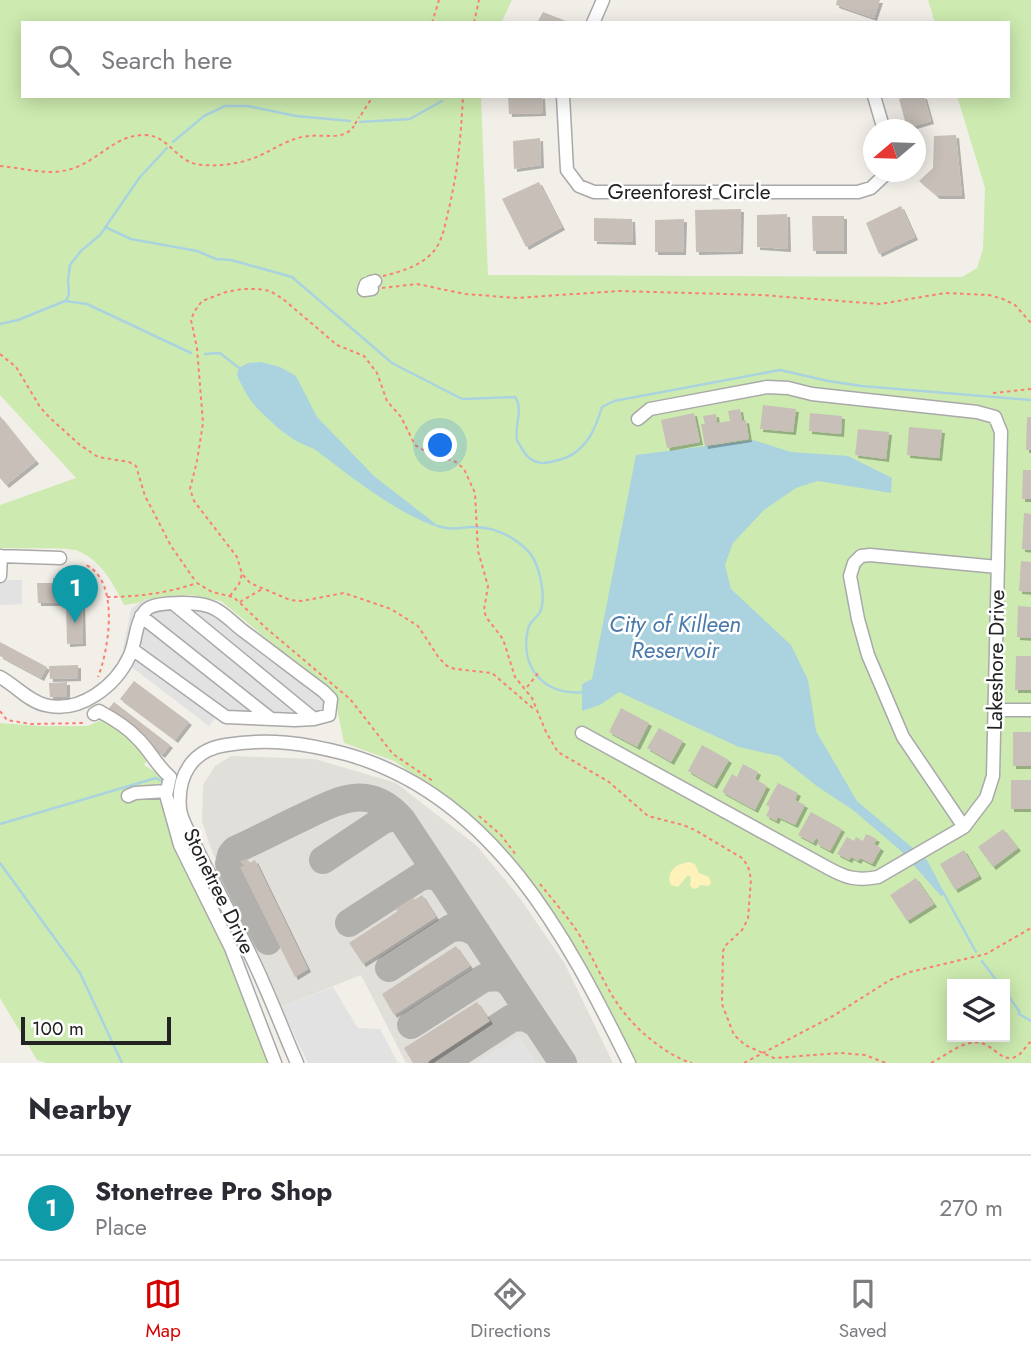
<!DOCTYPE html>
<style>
:root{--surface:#fff;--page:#f7f7f7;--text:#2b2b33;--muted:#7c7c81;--line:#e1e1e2;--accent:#d40000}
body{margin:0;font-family:Jost,sans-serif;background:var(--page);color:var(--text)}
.controls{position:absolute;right:21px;bottom:21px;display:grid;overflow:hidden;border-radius:0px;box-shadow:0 4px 18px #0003}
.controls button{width:63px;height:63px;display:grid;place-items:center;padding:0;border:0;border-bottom:2px solid var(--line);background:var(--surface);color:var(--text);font:35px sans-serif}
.compass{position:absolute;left:863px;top:119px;width:63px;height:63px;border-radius:50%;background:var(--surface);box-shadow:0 4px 18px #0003;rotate:251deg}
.scale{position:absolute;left:21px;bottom:18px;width:150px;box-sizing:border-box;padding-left:7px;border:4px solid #222;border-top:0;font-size:19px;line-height:24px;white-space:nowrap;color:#222;-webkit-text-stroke:5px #fff;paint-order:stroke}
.you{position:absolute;left:441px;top:446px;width:24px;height:24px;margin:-18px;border:5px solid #fff;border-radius:50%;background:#1a73e8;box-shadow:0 0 0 10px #1a73e833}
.badge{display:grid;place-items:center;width:46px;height:46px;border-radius:50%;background:var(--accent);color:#fff;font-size:23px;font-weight:700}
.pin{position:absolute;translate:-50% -58px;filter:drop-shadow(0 2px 4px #0008)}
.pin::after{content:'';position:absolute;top:37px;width:24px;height:21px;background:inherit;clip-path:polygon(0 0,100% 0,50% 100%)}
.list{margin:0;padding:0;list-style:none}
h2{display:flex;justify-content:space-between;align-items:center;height:91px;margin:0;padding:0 28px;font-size:30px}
h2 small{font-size:23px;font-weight:400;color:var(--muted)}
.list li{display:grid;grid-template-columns:46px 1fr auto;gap:21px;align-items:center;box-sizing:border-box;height:105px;padding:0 28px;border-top:2px solid var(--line)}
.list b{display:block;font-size:26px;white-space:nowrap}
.list p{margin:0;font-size:23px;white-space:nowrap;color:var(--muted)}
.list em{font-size:23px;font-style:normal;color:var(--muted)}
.icon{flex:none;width:38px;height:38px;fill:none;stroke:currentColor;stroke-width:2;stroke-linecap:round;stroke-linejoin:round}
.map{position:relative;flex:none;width:1031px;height:1063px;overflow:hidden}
.search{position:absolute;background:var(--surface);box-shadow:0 4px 18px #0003;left:21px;right:21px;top:21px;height:77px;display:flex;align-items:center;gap:18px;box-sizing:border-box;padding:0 24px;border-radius:0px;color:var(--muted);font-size:26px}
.sheet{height:196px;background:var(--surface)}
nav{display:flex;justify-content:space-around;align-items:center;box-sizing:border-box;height:98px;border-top:2px solid var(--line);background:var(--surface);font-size:19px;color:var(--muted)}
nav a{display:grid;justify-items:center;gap:4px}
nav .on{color:var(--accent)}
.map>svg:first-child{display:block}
.airport{fill:#e1dfda}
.grass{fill:#cdebb0;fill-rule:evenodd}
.sand{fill:#fff1ba}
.parking{fill:#e2e2e2}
.water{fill:#aad3df}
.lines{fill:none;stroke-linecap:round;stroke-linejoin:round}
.stream{stroke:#aad3df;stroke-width:2.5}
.taxiway{stroke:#b1b0ac;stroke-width:28}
.building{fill:#c7bfb8;filter:url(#shadow)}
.minor-casing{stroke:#a9a9a9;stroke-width:15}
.path{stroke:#fa8072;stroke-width:2;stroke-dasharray:3.5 3.5;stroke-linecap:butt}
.minor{stroke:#fff;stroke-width:12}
.labels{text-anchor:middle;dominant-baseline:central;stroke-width:5;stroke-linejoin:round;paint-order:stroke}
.street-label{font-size:21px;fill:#222;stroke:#fff}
.water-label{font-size:23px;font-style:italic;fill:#4a7aab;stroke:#fff}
</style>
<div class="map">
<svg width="1031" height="1063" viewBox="0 0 1031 1063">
<defs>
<filter id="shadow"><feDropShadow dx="3" dy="3" stdDeviation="0" flood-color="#0004"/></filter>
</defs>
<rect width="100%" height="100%" fill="#f2efe9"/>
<path class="airport" d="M231,756L315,759L396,783L477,846L519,897L565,964L613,1063H536L519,1037L477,1063H406L361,975L281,1007L211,849L202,821L203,785L215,766Z"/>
<path class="grass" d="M0,0H512L501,23H23V96H481L488,275L962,277L977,268L983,249L985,188L957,96H1008V23H935L928,0H1031V1063H635L561,923L491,834L441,793L394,761L344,743L334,694L221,601L191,595L124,605C113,584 102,561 78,551C71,547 13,549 0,548V505L76,478L0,395ZM952,984H1005V1037H952Z
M107,718L149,758L144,765L165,778L160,800L171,834L217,921L272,1063H46L37,1060L0,998V723L41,726H87Z"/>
<path class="sand" d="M689,862L695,864L699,873L709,877L711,883L708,886L700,885L698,888L694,889L690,886L691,878L688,875L678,887L671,885C665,872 676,864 689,862Z"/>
<path class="parking" d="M0,580H22V604L0,605Z
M184,598L210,600L227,609L334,694L336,707L321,723H225L216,717L209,726L121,659L131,609L145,599Z
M333,987L358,1028L380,1029L398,1063H308L281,1007Z
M519,1037L536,1063H477Z"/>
<path class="water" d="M261,362L280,367L296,376L317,417L374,476L441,528C400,516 351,477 317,451C311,447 304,445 298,442C285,435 270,421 260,411C249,400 243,389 237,375L239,368L248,363Z
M753,440L791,452L848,456L892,478L891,493L818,481L796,488L764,510L733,543L725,565L731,589L791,645L808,680L816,731L857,801L927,860L945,894L941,896L901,851L853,810L818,787L779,756L739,747L619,692L600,705L582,711V684L592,679L636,455Z"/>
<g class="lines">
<path class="stream" d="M360,122L410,119L442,101
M173,142L204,116L225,106H248L296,116L350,121
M105,227L131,239L197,251L216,259L231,260L292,277L392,363L462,399L515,397C524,410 514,425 517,440C518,443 521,446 522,449C533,468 547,464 565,458C587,450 596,427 602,407L614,401L780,370L828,381L862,386L1031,400
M66,301L69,294L68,280L70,265L81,251L100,235L140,177L167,148
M0,324L18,320L65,301L87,304L191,353
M205,354L220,353L239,368
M438,526C449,530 459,528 470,527C492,526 512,535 528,551C539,562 547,597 540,612C537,618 529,622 528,629C519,669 546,697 585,692
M0,824L156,778L164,782
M0,863L80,973L122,1063
M943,892L976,952
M982,961L999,984
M1005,991L1019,1011V1014L1031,1021"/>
<path class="taxiway" d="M323,860L383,820L395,817L402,820
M349,923L420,877L431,875L441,879
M268,941L229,864L231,855L235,850C257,840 278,829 299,819C337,801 368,781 402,820L563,1063
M389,968L451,928L464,927L477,933
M411,1025L484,978L501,977L510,983
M443,1063L512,1018L525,1017L537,1024"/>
</g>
<path class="building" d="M837,0H880L874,18L836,5Z
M543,12L566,21L565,23H537Z
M508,96H542L543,113L509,114Z
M909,96H924L931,121L907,128L899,99Z
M956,135L962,196H937L919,181L933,168L934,136Z
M540,138L541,165L514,169L513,141Z
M539,182L562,227L526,247L502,199Z
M901,206L915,237L879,254L866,223Z
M741,209L740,251L696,252L695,210Z
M787,214L788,249L757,247V215Z
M812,216H844V251H813Z
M594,218L632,219L633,242L594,241Z
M684,219L683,252H655V220Z
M763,405L796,409L793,432L760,429Z
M740,409L742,421L746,420L749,439L705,446L701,424H705L703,416L716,414L717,423L730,421L728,411Z
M694,413L700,442L667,448L661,420Z
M810,413L842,416L841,434L809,431Z
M0,416L36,461L6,485L0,478Z
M1027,417H1031V450H1026Z
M909,427L942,430L939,458L907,455Z
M858,429L889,432L886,459L855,455Z
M1023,470H1031V499H1022Z
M1024,513L1031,514V550L1022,549Z
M1021,561L1031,562V592L1019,591Z
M69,577V581L77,580V585H82V589H90V599L82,600L83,643L67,644L66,603H38L37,583H53V578Z
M1018,606L1031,607V638L1017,637Z
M0,642L47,667L41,678L0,656Z
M1016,656H1031V690H1015Z
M78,665V678L50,679L49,666Z
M134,681L189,722L175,740L120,699Z
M67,682V697H50L49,683Z
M114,702L170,745L162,755L106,712Z
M621,708L649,723L637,747L609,732Z
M659,728L683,741L671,762L647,748Z
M1013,732H1031V766H1013Z
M702,745L729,760L714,786L688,771Z
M743,764L758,772L755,779L767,786L755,810L722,792L732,774L737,777Z
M1011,780H1031V809H1011Z
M778,783L798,793L795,800L805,805L795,825L778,817L776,821L766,816L770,807L766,805Z
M811,812L842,829L830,851L817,844L819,840L816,838L813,843L798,835Z
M1003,829L1018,848L993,867L978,847Z
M866,834L877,839L874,844L881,848L872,864L860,858L858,861L851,857L849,860L837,854L847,837L854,841L856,837L863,841Z
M964,850L979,876L955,890L940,864Z
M247,859L250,863L255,860L308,969L295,977L240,867L244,866L240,861Z
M916,878L934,904L907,921L890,895Z
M422,895L436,917L363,964L349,943L398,911L395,909L414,897V900Z
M456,946L470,966L394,1015L382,994Z
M477,1002L490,1021L426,1063H413L404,1048Z"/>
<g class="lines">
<defs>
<path id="minor" d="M593,23L603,0
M563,96L567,170L579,186L594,192H858L871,188L888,172
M874,96L884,130
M371,282L372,289L364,290L366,284L375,281
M0,556L60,558
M0,576L1,556
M174,604L314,719
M141,616L271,719
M0,677C15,685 28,701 45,705C80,714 116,686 130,655C136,642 135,622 146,610C154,601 195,602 208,606C220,609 232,622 242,630C269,650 296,671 323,691L331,699L329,715L314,719L295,720L226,717L132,649
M995,710H1031
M94,714L99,711C112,718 127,727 137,738C150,750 156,765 170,777L166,795L180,845L231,948L275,1063
M582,733L828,868C846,878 857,881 878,877L964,827L986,798L993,776L1001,432L995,417L977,412L812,394L788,388L767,387L650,409L638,419
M128,796L135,793L167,791
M964,827L903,737L868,655L858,619L850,576L854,563L861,556L870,555L998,567
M297,1063C281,1026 267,988 249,952C231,913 210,877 192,839C188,830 181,819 180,809C177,777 191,750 226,745C269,738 304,743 346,754C493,795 566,936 629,1063"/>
</defs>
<use href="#minor" class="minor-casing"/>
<path class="path" d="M432,23L439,0
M474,23L479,0
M361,115L373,96
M355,124L359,117
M0,166C25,168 50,177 74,168C100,159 116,134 146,135C168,136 176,160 196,164C217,168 247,163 265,153C279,146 293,137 310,136C325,134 344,141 354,126
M383,276C404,271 427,264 438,245C444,234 446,220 449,208C458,171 461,135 463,96
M382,288L417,284L465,294L517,298L618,291L761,295L880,304L945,293L989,295L1003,299L1015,305L1031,323
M0,354L16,367L40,407L50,418L80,445L98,457L129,462L136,466L145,496L154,513L171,546L196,582
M993,393L1031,389
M68,566L72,571L83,574L86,565C120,581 109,649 98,677
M243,575L250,583L290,600L302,601L344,593L391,609L418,626L439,658L447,666L455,669L492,673L535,710
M230,596L239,584L242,574L237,557L194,501L190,489L197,461L203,423L197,348L191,320L194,312L202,301L226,292L242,289H258L270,291L283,299L337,345L364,356L377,373L387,401L401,417L415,445L427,452L456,462L464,469L475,493L478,551L488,586L484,610L486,617L503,639L515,677L532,698L546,732L558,752L609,782L648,816L683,825L695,830L742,858L748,866L751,879L748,919L742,930L726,945L723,951L722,1004L734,1035L745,1045L774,1058L841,1053L865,1055L886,1063
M107,597C137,597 168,593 197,583L212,592L233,597L239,602L266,628L350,699L393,754L433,781
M240,602L262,589
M527,687L539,672
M0,711L7,720L31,724L86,723
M479,816L501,835L516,855
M540,884C552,899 566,915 577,931C604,975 610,1008 654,1042C666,1051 678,1059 692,1063
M744,1063L833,1016L890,980L910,972L986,954L1031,928
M931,1063C948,1055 969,1034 988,1046C997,1051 1001,1059 1013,1058L1020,1054L1031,1041"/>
<use href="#minor" class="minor"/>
</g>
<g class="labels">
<g class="street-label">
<text x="689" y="192">Greenforest Circle</text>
<text transform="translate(996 660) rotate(-89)">Lakeshore Drive</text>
<text transform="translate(219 891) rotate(64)">Stonetree Drive</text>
</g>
<g class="water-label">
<text x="675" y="624">City of Killeen<tspan x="675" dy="26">Reservoir</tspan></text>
</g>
</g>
</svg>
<div class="controls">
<button><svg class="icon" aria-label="layers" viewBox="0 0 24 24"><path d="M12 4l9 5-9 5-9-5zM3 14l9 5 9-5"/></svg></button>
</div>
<svg class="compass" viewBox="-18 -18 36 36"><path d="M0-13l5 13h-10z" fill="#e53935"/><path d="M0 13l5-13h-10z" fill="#7c7c81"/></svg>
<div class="scale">100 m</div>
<div class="you"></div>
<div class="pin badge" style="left:75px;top:623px;background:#0f9aa8">1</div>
<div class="search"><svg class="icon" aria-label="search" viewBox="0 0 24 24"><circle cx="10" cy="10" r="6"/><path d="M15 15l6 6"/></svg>Search here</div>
</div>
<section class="sheet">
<h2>Nearby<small></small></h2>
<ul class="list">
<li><span class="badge" style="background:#0f9aa8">1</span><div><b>Stonetree Pro Shop</b><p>Place</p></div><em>270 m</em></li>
</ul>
</section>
<nav>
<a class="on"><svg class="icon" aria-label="map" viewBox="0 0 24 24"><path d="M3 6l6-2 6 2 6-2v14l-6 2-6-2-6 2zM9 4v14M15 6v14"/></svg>Map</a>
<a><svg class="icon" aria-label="directions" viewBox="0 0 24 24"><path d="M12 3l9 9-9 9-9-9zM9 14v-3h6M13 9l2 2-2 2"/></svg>Directions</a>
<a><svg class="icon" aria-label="saved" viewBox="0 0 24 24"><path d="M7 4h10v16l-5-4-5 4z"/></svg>Saved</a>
</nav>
